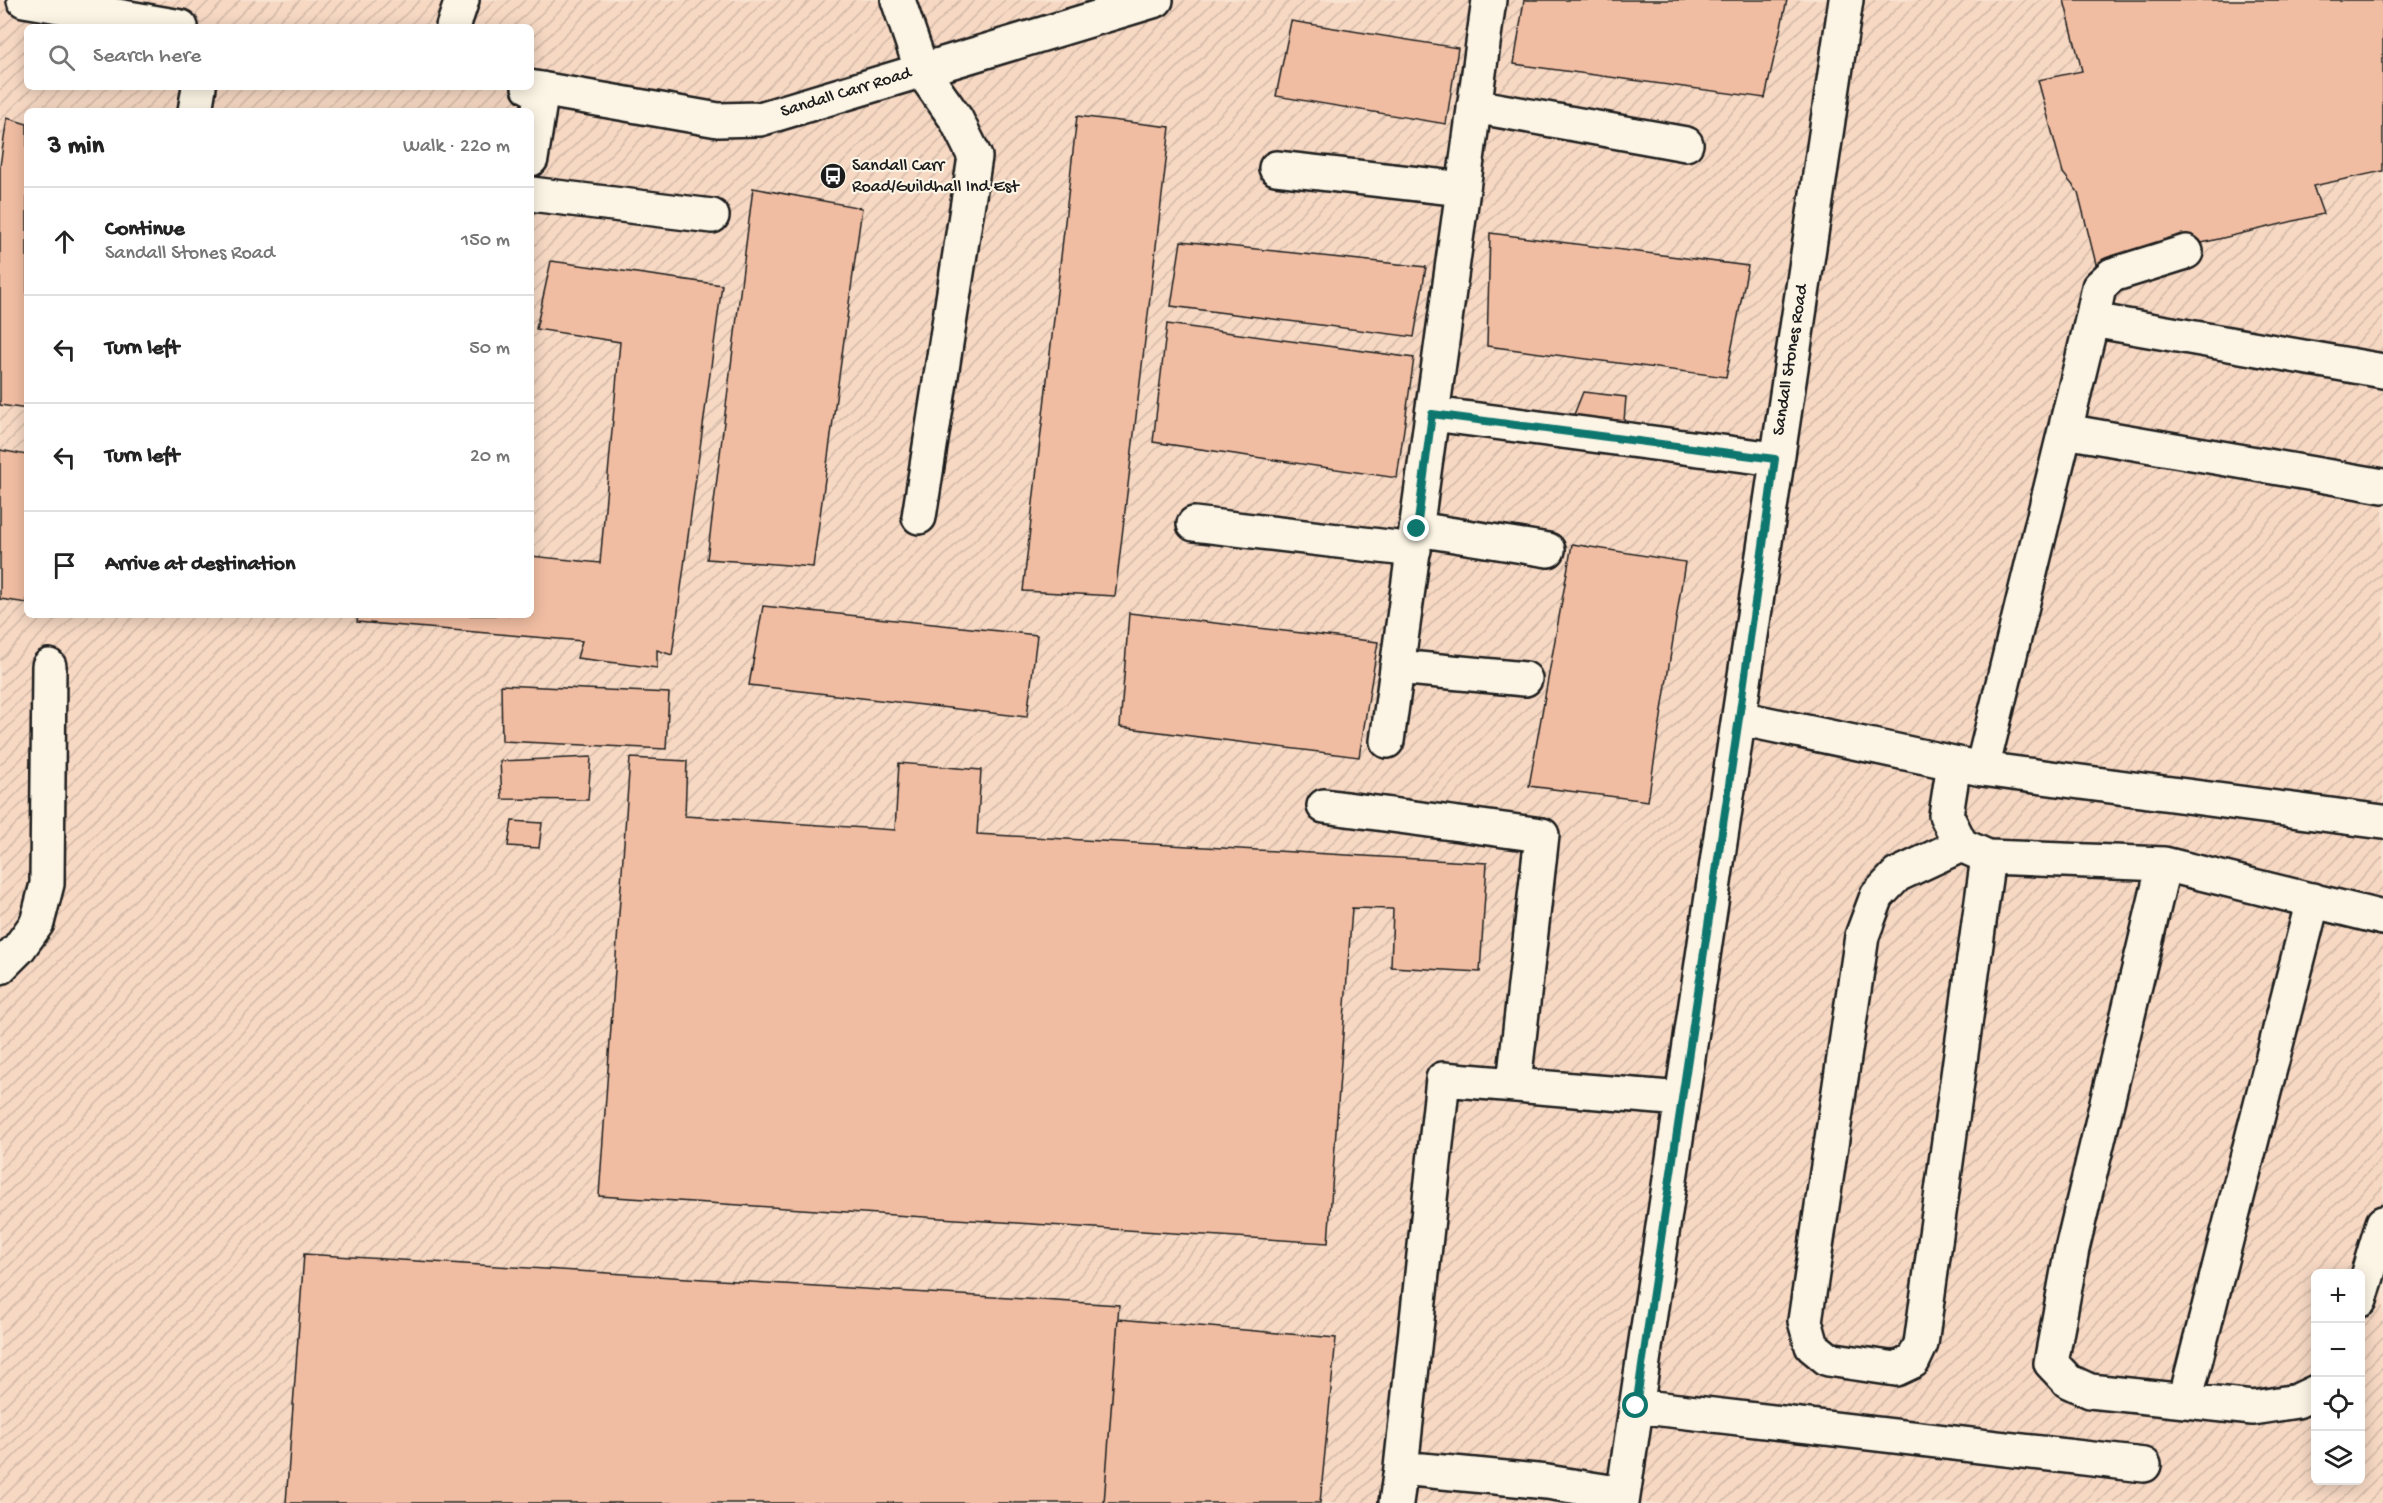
<!DOCTYPE html>
<meta charset="utf-8">
<style>
:root{--surface:#fff;--page:#f6f6f6;--text:#222;--muted:#767676;--line:#e0e0e0}
body{margin:0;font-family:"Gochi Hand",sans-serif;background:var(--page);color:var(--text)}
.controls{position:absolute;right:18px;bottom:18px;display:grid;overflow:hidden;border-radius:9px;box-shadow:0 3px 15px #0003}
.controls button{width:54px;height:54px;display:grid;place-items:center;padding:0;border:0;border-bottom:2px solid var(--line);background:var(--surface);color:var(--text);font:30px sans-serif}
.stop{position:absolute;width:18px;height:18px;margin:-14px;border:4px solid #0f766e;border-radius:50%;background:#fff}
.stop.end{background:#0f766e;border-color:#fff;box-shadow:0 2px 6px #0008}
.list{margin:0;padding:0;list-style:none}
h2{display:flex;justify-content:space-between;align-items:center;height:78px;margin:0;padding:0 24px;font-size:26px}
h2 small{font-size:20px;font-weight:400;color:var(--muted)}
.list li{display:grid;grid-template-columns:39px 1fr auto;gap:18px;align-items:center;box-sizing:border-box;height:108px;padding:0 24px;border-top:2px solid var(--line)}
.list b{display:block;font-size:22px;white-space:nowrap}
.list p{margin:0;font-size:20px;white-space:nowrap;color:var(--muted)}
.list em{font-size:20px;font-style:normal;color:var(--muted)}
.icon{flex:none;width:33px;height:33px;fill:none;stroke:currentColor;stroke-width:2;stroke-linecap:round;stroke-linejoin:round}
.map{position:relative;flex:none;width:2383px;height:1503px;overflow:hidden}
.search{position:absolute;background:var(--surface);box-shadow:0 3px 15px #0003;left:24px;top:24px;width:510px;height:66px;display:flex;align-items:center;gap:15px;box-sizing:border-box;padding:0 21px;border-radius:9px;color:var(--muted);font-size:22px}
.panel{position:absolute;background:var(--surface);box-shadow:0 3px 15px #0003;left:24px;top:108px;width:510px;height:510px;border-radius:9px}
.map>svg:first-child{display:block}
.industrial{fill:url(#industrial-furrows);fill-rule:evenodd}
.building{fill:#f0bda2;stroke:#1c1c1c;stroke-width:1.5}
.lines{fill:none;stroke-linecap:round;stroke-linejoin:round}
.minor-casing{stroke:#1c1c1c;stroke-width:38}
.minor{stroke:#fcf5e5;stroke-width:33}
.route{stroke:#0f766e;stroke-width:8}
.labels{text-anchor:middle;dominant-baseline:central;stroke-width:4.5;stroke-linejoin:round;paint-order:stroke}
.street-label{font-size:18px;fill:#1c1c1c;stroke:#fcf5e5}
.poi-label{font-size:18px;fill:#1c1c1c;stroke:#fcf5e5;text-anchor:start}
</style>
<div class="map">
<svg width="2383" height="1503" viewBox="0 0 2383 1503">
<defs>
<pattern id="industrial-furrows" width="10" height="10" patternUnits="userSpaceOnUse" patternTransform="scale(1.5)"><rect width="10" height="10" fill="#f6d8c3"/><path d="M-1 1l2-2M0 10L10 0M9 11l2-2" fill="none" stroke="#d2b9a7"/></pattern>
</defs>
<rect width="100%" height="100%" fill="#f8e4d1"/>
<filter id="ink" filterUnits="userSpaceOnUse"><feTurbulence type="fractalNoise" baseFrequency=".0167" numOctaves="2"/><feDisplacementMap in="SourceGraphic" scale="12" xChannelSelector="R" yChannelSelector="G"/><feConvolveMatrix kernelMatrix="1 2 1 2 8 2 1 2 1" color-interpolation-filters="sRGB"/></filter>
<g filter="url(#ink)">
<path class="industrial" d="M0,0H2383V1503H0ZM27,27H531V87H27ZM27,111H531V615H27ZM2316,1274H2360V1480H2316Z"/>
<path class="building" d="M1524,0H1787L1765,98L1514,64Z
M2064,0H2383V171L2313,186L2323,214L2097,268L2078,192L2063,173L2038,80L2082,71Z
M1291,21L1458,48L1446,124L1276,96Z
M1077,116L1170,127L1115,596L1023,591Z
M7,118L27,124V409L0,405V166Z
M753,188L862,208L813,567L707,559Z
M1490,233L1748,266L1726,377L1487,346Z
M1181,241L1426,267L1414,337L1171,306Z
M551,261L722,285L672,655L657,650V668L577,658L582,641L357,622L358,615H531V556L600,563L620,342L536,329Z
M1167,324L1414,358L1397,478L1153,442Z
M1583,392L1626,397L1624,421L1573,417Z
M0,450L27,455V603L0,599Z
M1572,544L1685,562L1648,801L1529,786Z
M763,606L1037,635L1027,717L749,685Z
M1129,613L1378,642L1359,757L1120,727Z
M501,685L669,693L666,749L502,741Z
M591,757L588,800L502,799L500,761Z
M630,758L687,761L685,816L895,830L899,763L981,770L977,834L1487,863L1480,972L1391,967L1393,909L1352,908L1328,1243L599,1196Z
M512,821L542,823L539,848L508,846Z
M304,1254L1119,1305L1104,1503H286Z
M1118,1319L1336,1338L1320,1503H1104Z"/>
<g class="lines">
<defs>
<path id="minor" d="M24,0L181,27
M898,0L922,71L956,119L975,157L919,517
M453,27L462,0
M529,87L718,120L760,119L1156,0
M1474,106L1686,144
M195,111L199,87
M531,159L542,89
M1276,168L1463,189
M531,194L712,216
M2092,320L2099,287L2112,275L2186,252
M1433,414L1775,459
M2065,431L2383,486
M1194,524L1414,550
M1417,529L1548,550
M1397,667L1525,679
M1739,718L1982,769L2383,822
M1387,741L1489,0
M1954,763L1946,815L1961,845L1988,857L2164,864L2383,918
M1982,769L2092,320L2383,371
M1324,806L1542,835L1514,1083
M1961,845L1897,875L1877,896L1862,936L1805,1321L1812,1346L1828,1359L1896,1369L1913,1361L1921,1344L1988,857
M2164,864L2072,1249L2051,1363L2068,1381L2090,1391L2253,1408L2297,1401L2316,1392
M0,967L19,948L37,923L47,884L49,666
M2360,1300L2383,1223
M2185,1401L2313,900
M1636,1406L2144,1465
M1401,1468L1443,1079L1682,1099
M1396,1503L1401,1468L1547,1482L1623,1494
M1622,1503C1697,1002 1769,501 1846,0"/>
</defs>
<use href="#minor" class="minor-casing"/>
<use href="#minor" class="minor"/>
</g>
</g>
<g class="lines" filter="url(#ink)">
<path class="route" d="M1417,529L1432,414L1775,459L1739,718L1636,1406"/>
</g>
<defs>
<symbol id="bus-disc" viewBox="-11 -11 22 22"><circle r="9.5" fill="#1c1c1c" stroke="#fcf5e5"/><path d="M-5-6H5V4H4V6H2V4H-2V6H-4V4H-5ZM-3.5-4V0h7V-4ZM-3.5 1.2v1.5H-2V1.2ZM2 1.2v1.5H3.5V1.2Z" fill="#fff"/></symbol>
</defs>
<g fill-rule="evenodd">
<use href="#bus-disc" x="818" y="161" width="30" height="30"/>
</g>
<g class="labels">
<g class="street-label">
<text transform="translate(846 93) rotate(-17)">Sandall Carr Road</text>
<text transform="translate(1791 360) rotate(-81)">Sandall Stones Road</text>
</g>
<g class="poi-label">
<text x="852" y="166">Sandall Carr<tspan x="852" dy="21">Road/Guildhall Ind Est</tspan></text>
</g>
</g>
</svg>
<div class="controls">
<button>+</button>
<button>−</button>
<button><svg class="icon" aria-label="locate" viewBox="0 0 24 24"><circle cx="12" cy="12" r="6"/><path d="M12 2v4M12 18v4M2 12h4M18 12h4"/></svg></button>
<button><svg class="icon" aria-label="layers" viewBox="0 0 24 24"><path d="M12 4l9 5-9 5-9-5zM3 14l9 5 9-5"/></svg></button>
</div>
<div class="stop" style="left:1636px;top:1406px"></div>
<div class="stop end" style="left:1417px;top:529px"></div>
<div class="search"><svg class="icon" aria-label="search" viewBox="0 0 24 24"><circle cx="10" cy="10" r="6"/><path d="M15 15l6 6"/></svg>Search here</div>
<section class="panel">
<h2>3 min<small>Walk · 220 m</small></h2>
<ul class="list">
<li><svg class="icon" aria-label="ahead" viewBox="0 0 24 24"><path d="M12 20V5M6 11l6-6 6 6"/></svg><div><b>Continue</b><p>Sandall Stones Road</p></div><em>150 m</em></li>
<li><svg class="icon" aria-label="left" viewBox="0 0 24 24"><path d="M17 20v-9H6M10 6l-5 5 5 5"/></svg><div><b>Turn left</b></div><em>50 m</em></li>
<li><svg class="icon" aria-label="left" viewBox="0 0 24 24"><path d="M17 20v-9H6M10 6l-5 5 5 5"/></svg><div><b>Turn left</b></div><em>20 m</em></li>
<li><svg class="icon" aria-label="arrive" viewBox="0 0 24 24"><path d="M6 21V4h12l-3 4 3 4H6"/></svg><div><b>Arrive at destination</b></div></li>
</ul>
</section>
</div>
